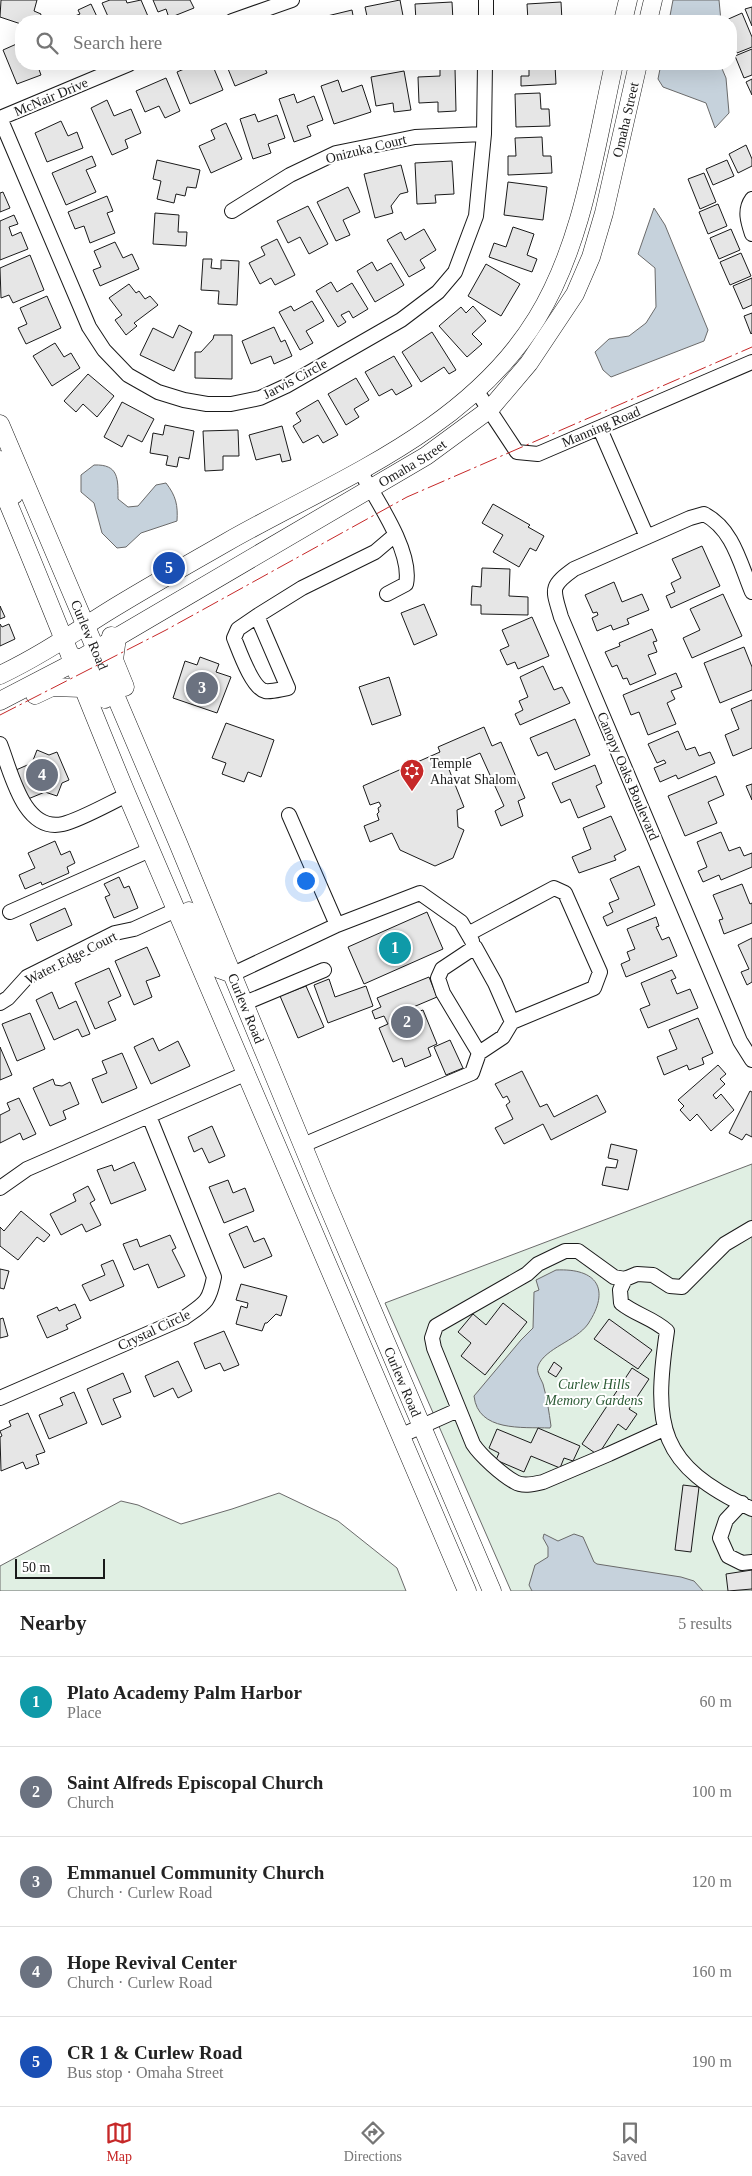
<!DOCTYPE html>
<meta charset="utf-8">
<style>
:root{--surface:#fff;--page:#f2f2f2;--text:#222;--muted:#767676;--line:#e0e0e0;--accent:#c62828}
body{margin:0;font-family:"Times New Roman",serif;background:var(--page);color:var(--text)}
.scale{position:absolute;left:15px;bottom:12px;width:90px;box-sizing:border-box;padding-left:5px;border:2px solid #1a1a1a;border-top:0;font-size:14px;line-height:18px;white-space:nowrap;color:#1a1a1a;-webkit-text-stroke:4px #fff;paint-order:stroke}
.you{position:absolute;left:305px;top:880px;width:18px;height:18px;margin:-12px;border:4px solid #fff;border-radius:50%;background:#1a73e8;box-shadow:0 0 0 8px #1a73e833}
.badge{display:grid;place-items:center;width:32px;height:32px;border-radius:50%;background:var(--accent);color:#fff;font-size:16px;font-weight:700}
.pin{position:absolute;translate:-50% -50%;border:2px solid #fff;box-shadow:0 1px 5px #0006}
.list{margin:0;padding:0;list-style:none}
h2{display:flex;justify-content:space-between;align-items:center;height:65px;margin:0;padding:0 20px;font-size:21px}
h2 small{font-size:16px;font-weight:400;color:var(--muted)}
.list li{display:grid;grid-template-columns:32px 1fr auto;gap:15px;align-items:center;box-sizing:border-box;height:90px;padding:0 20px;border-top:1px solid var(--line)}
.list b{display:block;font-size:19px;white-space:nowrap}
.list p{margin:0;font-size:16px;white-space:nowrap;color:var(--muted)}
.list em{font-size:16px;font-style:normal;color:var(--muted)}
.icon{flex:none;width:28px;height:28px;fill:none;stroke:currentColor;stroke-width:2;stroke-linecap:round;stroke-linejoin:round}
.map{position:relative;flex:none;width:752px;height:1591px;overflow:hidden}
.search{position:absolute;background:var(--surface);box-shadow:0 5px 20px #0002;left:15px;right:15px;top:15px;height:55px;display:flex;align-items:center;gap:12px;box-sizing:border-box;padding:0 18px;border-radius:20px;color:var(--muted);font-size:19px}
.sheet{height:515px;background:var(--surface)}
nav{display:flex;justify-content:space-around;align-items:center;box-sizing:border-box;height:70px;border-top:1px solid var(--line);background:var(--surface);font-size:14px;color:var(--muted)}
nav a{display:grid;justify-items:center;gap:2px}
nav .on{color:var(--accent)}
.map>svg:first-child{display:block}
.green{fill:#e0efe3;stroke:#6a6a6a}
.water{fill:#c6d2dc;stroke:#6a6a6a}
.building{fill:#e6e6e6;stroke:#1a1a1a}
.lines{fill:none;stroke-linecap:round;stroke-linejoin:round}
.minor-casing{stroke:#1a1a1a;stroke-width:16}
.major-casing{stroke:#1a1a1a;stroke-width:19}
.minor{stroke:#fff;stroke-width:14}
.major{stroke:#fff;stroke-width:18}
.power{stroke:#c62828;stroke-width:1;stroke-dasharray:18 4 2.5 4;stroke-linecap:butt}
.labels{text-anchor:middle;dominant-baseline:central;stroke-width:4;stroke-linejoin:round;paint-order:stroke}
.street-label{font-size:14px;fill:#1a1a1a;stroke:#fff}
.poi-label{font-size:14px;fill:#1a1a1a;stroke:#fff;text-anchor:start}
.park-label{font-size:14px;font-style:italic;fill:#2b5a34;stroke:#fff}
</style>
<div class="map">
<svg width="752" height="1591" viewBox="0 0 752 1591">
<rect width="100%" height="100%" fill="#fff"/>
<path class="green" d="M752,1164V1591H511L385,1303Z
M279,1493L338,1521L397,1568L406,1591H0V1566L121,1501L138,1505L181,1524L232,1509Z"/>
<path class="water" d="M673,0H719L721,21H669Z
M661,64H720L726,78L729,113L715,128L706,103L663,87L658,79Z
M654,208L665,225L708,330L704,341L611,377L603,370L595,352L609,339L629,336L646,323L656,307L655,268L638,254Z
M94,465C119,464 118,479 118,499L128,507L138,506L156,485L166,483C176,496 178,505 177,521L141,533L126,547L117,548L102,533L94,503L81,492V475Z
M556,1270C597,1268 611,1289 588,1324C576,1341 545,1348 538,1366C536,1372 541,1379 543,1384C547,1398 549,1412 551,1426L550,1428C522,1427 478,1432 474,1396L521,1340L533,1328L534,1292L539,1290L536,1280Z
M544,1534L558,1541L574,1534L583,1537L594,1562L597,1564L681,1577L694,1581L703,1591H532L529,1585L535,1565L548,1557V1547L543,1538Z"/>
<path class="building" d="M1,0H37L34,11L41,14L39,21H21V24L0,17Z
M110,0H126L127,3L141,0L150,21H110L102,3Z
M153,0H190L194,8L169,18L166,9L158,12Z
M400,0L404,21H368L365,7Z
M452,2L453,21H416L415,4Z
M561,2L562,21H528L527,4Z
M91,4L99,21H62L80,14L78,10Z
M752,7V26L745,9Z
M352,10L354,21H324L323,17Z
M742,13L752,37V47L737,53L731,37V21H724Z
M21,42V64H37L41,75L17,84L3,50Z
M752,49V75L744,78L735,56Z
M196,64H212L223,90L190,104L177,72Z
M226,64H263L267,73L235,86Z
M276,64H293L279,69Z
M324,64H335V66L326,69Z
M520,64H564V65H555L556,84L521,86V76H529V67H521Z
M455,68L456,111L438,112V102L419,103L418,77L440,76V69Z
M404,71L411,110L394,112L393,103L376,106L371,77Z
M166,78L180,111L165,118L159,106L145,112L136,91Z
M752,79V95L746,82Z
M338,80L342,92L362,85L371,112L334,124L321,86Z
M540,93L541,109H549L550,126L516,127L515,94Z
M294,94L297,103L314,96L323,120L307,126L311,136L294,142L279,99Z
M107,100L114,116L131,109L141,133L125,140L128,148L112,155L91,108Z
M255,114L258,122L277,115L285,138L268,144L271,153L253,159L240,119Z
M61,121L68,136L77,132L83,148L47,162L35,133Z
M226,123L242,159L211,173L199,146L215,139L211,130Z
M542,137L543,156H551L552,173L508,175V156H516L515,138Z
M746,145L752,159V166L738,173L729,154Z
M92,156L96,166L86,170L96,192L66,205L52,173Z
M157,160L200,170L196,188L187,187L185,196L176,194L174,203L157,199L161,181L153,179Z
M727,160L734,176L713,185L706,169Z
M452,161L454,194L435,195L436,203L417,204L415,163Z
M401,165L408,192L400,194L391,206L393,213L375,218L364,174Z
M704,173L716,202L700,209L688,179Z
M508,182L547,187L543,220L504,215Z
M348,187L360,212L343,220L350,235L336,241L317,202Z
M3,192L10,208L0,212V193Z
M107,196L113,211L107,213L115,233L90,243L84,226L75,229L68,212Z
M718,204L727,226L708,234L699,212Z
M308,206L328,244L309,254L300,237L288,243L277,221Z
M155,213L179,215L178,232H187L186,246L153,244Z
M14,215L18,224L9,227L12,236L21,232L28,249L0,260V221Z
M513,227L534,234L527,255L537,259L532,272L489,257L494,243L506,247Z
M424,229L436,250L420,260L425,268L409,277L387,240L401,232L405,240Z
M731,229L740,250L719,259L710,238Z
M277,239L295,275L275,285L271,278L260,284L249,263L265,255L261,247Z
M115,242L123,258L132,254L139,269L100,286L93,270L101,267L94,251Z
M741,253L751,276L730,285L720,262Z
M30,255L44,290L13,303L9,295L1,298L0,268Z
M203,259H212L211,268L221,269V260L239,261L237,305L218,304L219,291L201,290Z
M372,262L377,271L391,263L404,285L375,302L357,271Z
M486,264L520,284L501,316L468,296Z
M752,278V305L743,309L733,286Z
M331,282L337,292L352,283L368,309L353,318L349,311L341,315L346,322L338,327L316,291Z
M129,284L136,293L139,291L145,299L150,296L158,305L134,323L137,326L126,335L115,320L122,315L109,298Z
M47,296L61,328L26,344L18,328L27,324L20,308Z
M312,301L324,321L306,331L313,343L300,350L279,312L291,306L294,311Z
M473,306L486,321L472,334L482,344L467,357L439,326L461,307L466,313Z
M752,313V333L751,334L744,316Z
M179,325L192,332L174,371L140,355L153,328L173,338Z
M274,327L281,342L285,340L292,356L274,364L271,356L251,364L242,341Z
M432,332L456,370L449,374L444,367L421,382L402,352Z
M214,335H232V379L195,378V352H201L213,339Z
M55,343L64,357L71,353L80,368L52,386L33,356Z
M394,356L412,386L396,395L392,389L379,396L365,372Z
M88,374L114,396L97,417L83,404L76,412L64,401Z
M356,378L369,400L354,409L359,417L346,425L328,394Z
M318,400L338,435L323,443L318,435L303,443L293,426L301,421L296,413Z
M122,402L154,419L142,442L128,435L122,447L104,437Z
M165,425L194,431L189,459L179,457L177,467L166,465L168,456L150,453L153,433L163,435Z
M282,426L291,460L282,462L280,454L256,460L249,435Z
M238,430L239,456H223V470L205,471L203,431Z
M493,504L530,525L528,527L544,536L536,551L530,548L519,567L493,552L503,535L482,523Z
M702,546L720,586L671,608L666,596L675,592L671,583L681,578L672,559Z
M482,568L510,569L509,596L528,597V615L481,614V605H471L472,586L481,587Z
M614,582L622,602L642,594L649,610L627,619L629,624L613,630L611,625L597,631L592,618L598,615L597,612L593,613L585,595Z
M723,594L742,636L692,658L683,638L700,630L690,609Z
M424,604L437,635L414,645L401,613Z
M0,606L5,617L0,619Z
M532,617L549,656L518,669L515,662L507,665L500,650L509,646L502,630Z
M0,624L2,627L9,624L15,639L0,646Z
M652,629L657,641L653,642L657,652L648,655L656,674L630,685L627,678L623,679L617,665L612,667L605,652L620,646L619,643Z
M744,647L752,667V690L720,703L704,663Z
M200,657L219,664L216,672L231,677L217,713L173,698L185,661L197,665Z
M543,666L554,690L562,687L570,703L520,725L515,714L523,710L519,701L528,697L520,677Z
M676,673L682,687L671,691L675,699L667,703L676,724L648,735L639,712L631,715L623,695Z
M389,677L401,715L372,725L359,687Z
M752,700V748L733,756L725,735L739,729L731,709Z
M575,719L590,755L555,770L547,752L538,756L530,738Z
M226,723L274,740L261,777L248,772L244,782L222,774L226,763L212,758Z
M484,727L492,746L501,742L525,798L518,801L523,816L501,826L495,811L504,806L480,753L448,767L464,807L457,810L458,827L464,830L453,858L435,866L400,850L392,833L370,842L364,826L379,820L377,814L379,812L378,808L381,806L379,802L370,805L363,786L440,752L438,747Z
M678,731L686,750L695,747L699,756L710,752L715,763L678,779L676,775L660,782L654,768L666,763L664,760L657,763L648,744Z
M37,750L49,755L57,752L69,780L62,783L57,796L45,792L28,799L16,770L32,763Z
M595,765L602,783L596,786L605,807L578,818L570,799L561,803L552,783Z
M716,776L724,795L708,802L717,823L685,836L668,796Z
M752,784V800L746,786Z
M611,816L626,850L614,856L616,860L579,873L572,857L591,849L583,828Z
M721,832L729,851L740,847L744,856L752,853V867L721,880L719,875L703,882L698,871L707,867L697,842Z
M55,841L61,855L70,851L75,863L67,867L69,873L42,885L41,882L25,889L19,875L35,868L28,853Z
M639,866L655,905L607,926L603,917L613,912L609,903L619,899L610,879Z
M119,877L124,888L129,886L138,908L114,918L105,897L110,895L104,884Z
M742,884L750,904L752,903V923L724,934L719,920L723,919L713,895Z
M65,908L72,925L37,941L30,924Z
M427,912L443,949L364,984L348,947Z
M656,917L659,926L656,927L662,940L669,937L677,956L626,977L621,964L630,960L627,952L635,949L627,929Z
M752,938V982L747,985L741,972L749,969L738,945Z
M147,947L160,976L146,981L152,997L134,1005L115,961Z
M109,968L121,996L108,1002L116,1020L95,1029L75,983Z
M672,970L676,978L671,980L677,994L690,989L698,1008L648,1028L640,1009L650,1005L641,983Z
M429,977L437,997L411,1008L414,1013L423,1010L437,1044L428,1048L431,1056L405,1067L402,1058L393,1062L379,1028L388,1024L384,1016L375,1019L372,1011L381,1007L377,998Z
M329,979L335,997L366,986L373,1006L328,1023L314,985Z
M306,986L324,1027L298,1038L280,996Z
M52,992L59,1009L76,1001L90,1034L82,1037L78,1029L54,1040L36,1000Z
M30,1013L45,1049L17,1061L2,1024Z
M698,1018L713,1053L702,1058L704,1064L689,1070L687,1065L664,1075L657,1057L677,1049L669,1030Z
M153,1038L159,1051L178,1041L190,1066L151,1084L134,1047Z
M450,1040L463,1068L446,1075L434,1047Z
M0,1047L12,1075L0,1080Z
M122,1053L137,1088L102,1103L92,1079L107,1073L102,1061Z
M718,1065L726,1074L720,1079L725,1084L713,1095L716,1099L721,1094L734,1110L711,1131L697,1114L690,1121L680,1110L684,1106L678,1100Z
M522,1071L540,1107L547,1104L554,1117L597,1095L606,1112L551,1140L543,1124L504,1144L495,1128L513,1119L506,1105L510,1102L507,1096L503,1098L495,1084Z
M53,1079L55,1085L62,1086L70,1082L79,1104L63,1111L66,1119L50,1126L33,1088Z
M750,1091L752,1092V1137L746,1134L742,1140L729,1133Z
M19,1098L36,1134L23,1140L20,1133L0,1143V1115L10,1110L7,1103Z
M212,1126L225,1156L209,1163L202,1148L194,1152L188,1137Z
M611,1144L637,1150L628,1190L602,1185L606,1167L616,1168L618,1160L608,1158Z
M134,1162L146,1190L111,1204L97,1170L112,1165L114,1171Z
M228,1180L233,1193L245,1188L254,1211L224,1223L209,1187Z
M88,1186L95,1200L90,1203L101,1225L86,1232L82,1224L61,1235L50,1214L76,1201L73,1194Z
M21,1211L50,1235L44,1242L37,1237L18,1260L0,1246V1227L4,1231Z
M247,1226L254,1242L264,1238L272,1256L244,1268L229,1234Z
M170,1235L176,1248L172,1250L185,1276L158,1288L148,1264L134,1270L123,1244L137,1239L140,1247Z
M113,1260L124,1286L90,1301L82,1285L105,1275L101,1265Z
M0,1269L9,1271L4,1289L0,1288Z
M241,1284L287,1296L281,1316L276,1314L267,1323H265L262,1331L236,1324L241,1306L247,1308L248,1303L236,1300Z
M503,1303L527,1322L485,1375L461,1356L471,1343L458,1332L473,1314L486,1325Z
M75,1304L81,1318L66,1325L68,1329L47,1338L37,1316L57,1307L59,1311Z
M3,1318L8,1336L0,1338V1319Z
M609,1319L652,1350L638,1369L594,1339Z
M224,1331L239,1365L224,1371L220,1363L205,1369L194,1343Z
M178,1361L192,1391L178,1398L173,1388L154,1397L145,1376Z
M554,1362L562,1368L556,1377L548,1372Z
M632,1368L649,1379L629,1409L637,1414L626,1430L618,1424L598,1455L582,1444Z
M123,1373L131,1392L113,1399L121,1417L102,1425L87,1389Z
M74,1392L87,1423L49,1439L39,1415L63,1405L60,1398Z
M28,1413L45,1452L36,1455L39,1464L26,1469L23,1462L1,1471L0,1437L2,1436L0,1431L11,1426L9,1421Z
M538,1428L580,1446L573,1461L564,1458L560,1468L531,1456L524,1472L496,1460L499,1453L489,1448L497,1429L531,1443Z
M683,1485L699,1487L691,1552L675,1550Z
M752,1570V1589L728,1591L726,1574Z"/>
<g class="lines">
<defs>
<path id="minor" d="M232,21L292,0
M486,21V0
M0,118L89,327L104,350L128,375L158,392L184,400L207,404H231L260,398L286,386L401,320L438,292L455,272L476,216L484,134L485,64
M0,118L129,64
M752,199C744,210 748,222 752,234
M232,211L290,175L336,153L415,137L484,134
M476,390L517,452L538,454L752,362
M600,429L647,537
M360,471C376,499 413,552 406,584L387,594
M752,592C740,563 733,529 704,514L690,518L574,569C549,587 553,589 561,617L740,1041L752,1060
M257,616L238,629L234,638C239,650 252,688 265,691C272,692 281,689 288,688L257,616L302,588L375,552L395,535
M0,744C11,771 23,833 63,824C80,820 110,803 127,795
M10,912L150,850
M337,925L420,893L461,922L472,941
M468,934L554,888L565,893L600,972L594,988L512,1022
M233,974L337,925L289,815
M0,1003L8,998L27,977L115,933L134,929L176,910
M245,1003L324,970
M303,1145L472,1073L479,1053L443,993L438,978L442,969L475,947L495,983L512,1022L503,1037L479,1053
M0,1188L27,1169L247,1073
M625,1279L620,1290L621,1303C636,1315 653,1318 667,1331C653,1427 658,1465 752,1509
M0,1398L184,1318C205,1303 209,1303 214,1277L149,1116
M664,1429L609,1454L543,1482C534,1484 523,1487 515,1482C502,1475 480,1455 473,1444L434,1348L432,1338L436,1326L527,1274L538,1264L565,1251H578L614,1277L625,1279L637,1274L653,1275L670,1286L682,1287L725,1244L752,1228
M400,1436L458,1410
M742,1503L726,1520L720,1538L728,1556L742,1563L752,1562"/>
<g id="major">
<path d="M623,21L628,0"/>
<path d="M648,21L653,0"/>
<path id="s1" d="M0,424L178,843L322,1192L492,1591"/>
<path d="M0,460L14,495"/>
<path d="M0,484C44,587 84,692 127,795L467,1591"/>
<path d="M111,636L117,637L114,660L125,687"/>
<path d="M70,655C90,662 97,681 105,699"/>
<path d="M0,675C38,657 72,634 107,612C146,588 187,565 227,542C336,480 468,431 537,318C583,243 595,149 614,64"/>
<path d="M35,695L52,687L82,688L80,678"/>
<path id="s2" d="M0,701L73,663L426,456L490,409L529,363L575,294L591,257L604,213L638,64"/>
<path d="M189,911L213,962L219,969L233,974"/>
</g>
</defs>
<use href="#minor" class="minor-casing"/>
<use href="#major" class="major-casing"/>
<use href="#minor" class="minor"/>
<use href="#major" class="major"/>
<path class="power" d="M0,715L166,630L407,497L752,347"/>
</g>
<defs>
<symbol id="synagogue-pin" viewBox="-11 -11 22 30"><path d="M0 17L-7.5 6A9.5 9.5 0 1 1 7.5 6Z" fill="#c62828" stroke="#fff"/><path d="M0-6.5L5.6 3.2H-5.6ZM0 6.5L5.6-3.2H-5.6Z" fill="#fff"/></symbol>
</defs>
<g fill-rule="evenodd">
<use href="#synagogue-pin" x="398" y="757" width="28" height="38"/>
</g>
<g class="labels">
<g class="street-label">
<text transform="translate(51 97) rotate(-23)">McNair Drive</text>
<text stroke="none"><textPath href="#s2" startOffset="896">Omaha Street</textPath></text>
<text transform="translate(366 149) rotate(-14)">Onizuka Court</text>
<text transform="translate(295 379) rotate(-28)">Jarvis Circle</text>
<text transform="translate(601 427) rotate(-23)">Manning Road</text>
<text stroke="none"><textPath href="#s2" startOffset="476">Omaha Street</textPath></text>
<text stroke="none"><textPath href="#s1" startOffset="229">Curlew Road</textPath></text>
<text transform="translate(628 776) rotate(67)">Canopy Oaks Boulevard</text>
<text transform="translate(71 958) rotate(-27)">Water Edge Court</text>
<text stroke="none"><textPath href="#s1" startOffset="634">Curlew Road</textPath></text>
<text transform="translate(154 1330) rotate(-25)">Crystal Circle</text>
<text stroke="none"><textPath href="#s1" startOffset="1039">Curlew Road</textPath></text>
</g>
<g class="poi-label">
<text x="430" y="763">Temple<tspan x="430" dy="16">Ahavat Shalom</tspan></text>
</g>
<g class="park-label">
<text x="594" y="1384">Curlew Hills<tspan x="594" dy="16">Memory Gardens</tspan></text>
</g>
</g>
</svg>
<div class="scale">50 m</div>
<div class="you"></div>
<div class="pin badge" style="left:395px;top:948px;background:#0f9aa8">1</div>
<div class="pin badge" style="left:407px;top:1022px;background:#6b7280">2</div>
<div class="pin badge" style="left:202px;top:688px;background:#6b7280">3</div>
<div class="pin badge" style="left:42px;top:775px;background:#6b7280">4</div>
<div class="pin badge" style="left:169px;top:568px;background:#1a4fb4">5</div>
<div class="search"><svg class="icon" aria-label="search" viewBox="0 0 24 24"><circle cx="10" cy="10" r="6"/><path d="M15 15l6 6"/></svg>Search here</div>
</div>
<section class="sheet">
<h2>Nearby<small>5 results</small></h2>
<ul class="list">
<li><span class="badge" style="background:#0f9aa8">1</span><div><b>Plato Academy Palm Harbor</b><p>Place</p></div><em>60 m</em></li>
<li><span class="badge" style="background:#6b7280">2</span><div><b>Saint Alfreds Episcopal Church</b><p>Church</p></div><em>100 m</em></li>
<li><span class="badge" style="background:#6b7280">3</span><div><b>Emmanuel Community Church</b><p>Church · Curlew Road</p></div><em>120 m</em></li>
<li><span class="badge" style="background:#6b7280">4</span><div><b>Hope Revival Center</b><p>Church · Curlew Road</p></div><em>160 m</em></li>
<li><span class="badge" style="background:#1a4fb4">5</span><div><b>CR 1 &amp; Curlew Road</b><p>Bus stop · Omaha Street</p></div><em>190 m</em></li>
</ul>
</section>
<nav>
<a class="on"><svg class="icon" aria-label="map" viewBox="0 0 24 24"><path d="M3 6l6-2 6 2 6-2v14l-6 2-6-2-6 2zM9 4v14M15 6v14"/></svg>Map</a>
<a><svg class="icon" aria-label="directions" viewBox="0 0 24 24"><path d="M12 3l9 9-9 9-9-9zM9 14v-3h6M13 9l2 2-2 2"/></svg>Directions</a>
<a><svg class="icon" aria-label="saved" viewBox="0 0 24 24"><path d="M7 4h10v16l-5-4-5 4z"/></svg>Saved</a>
</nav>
